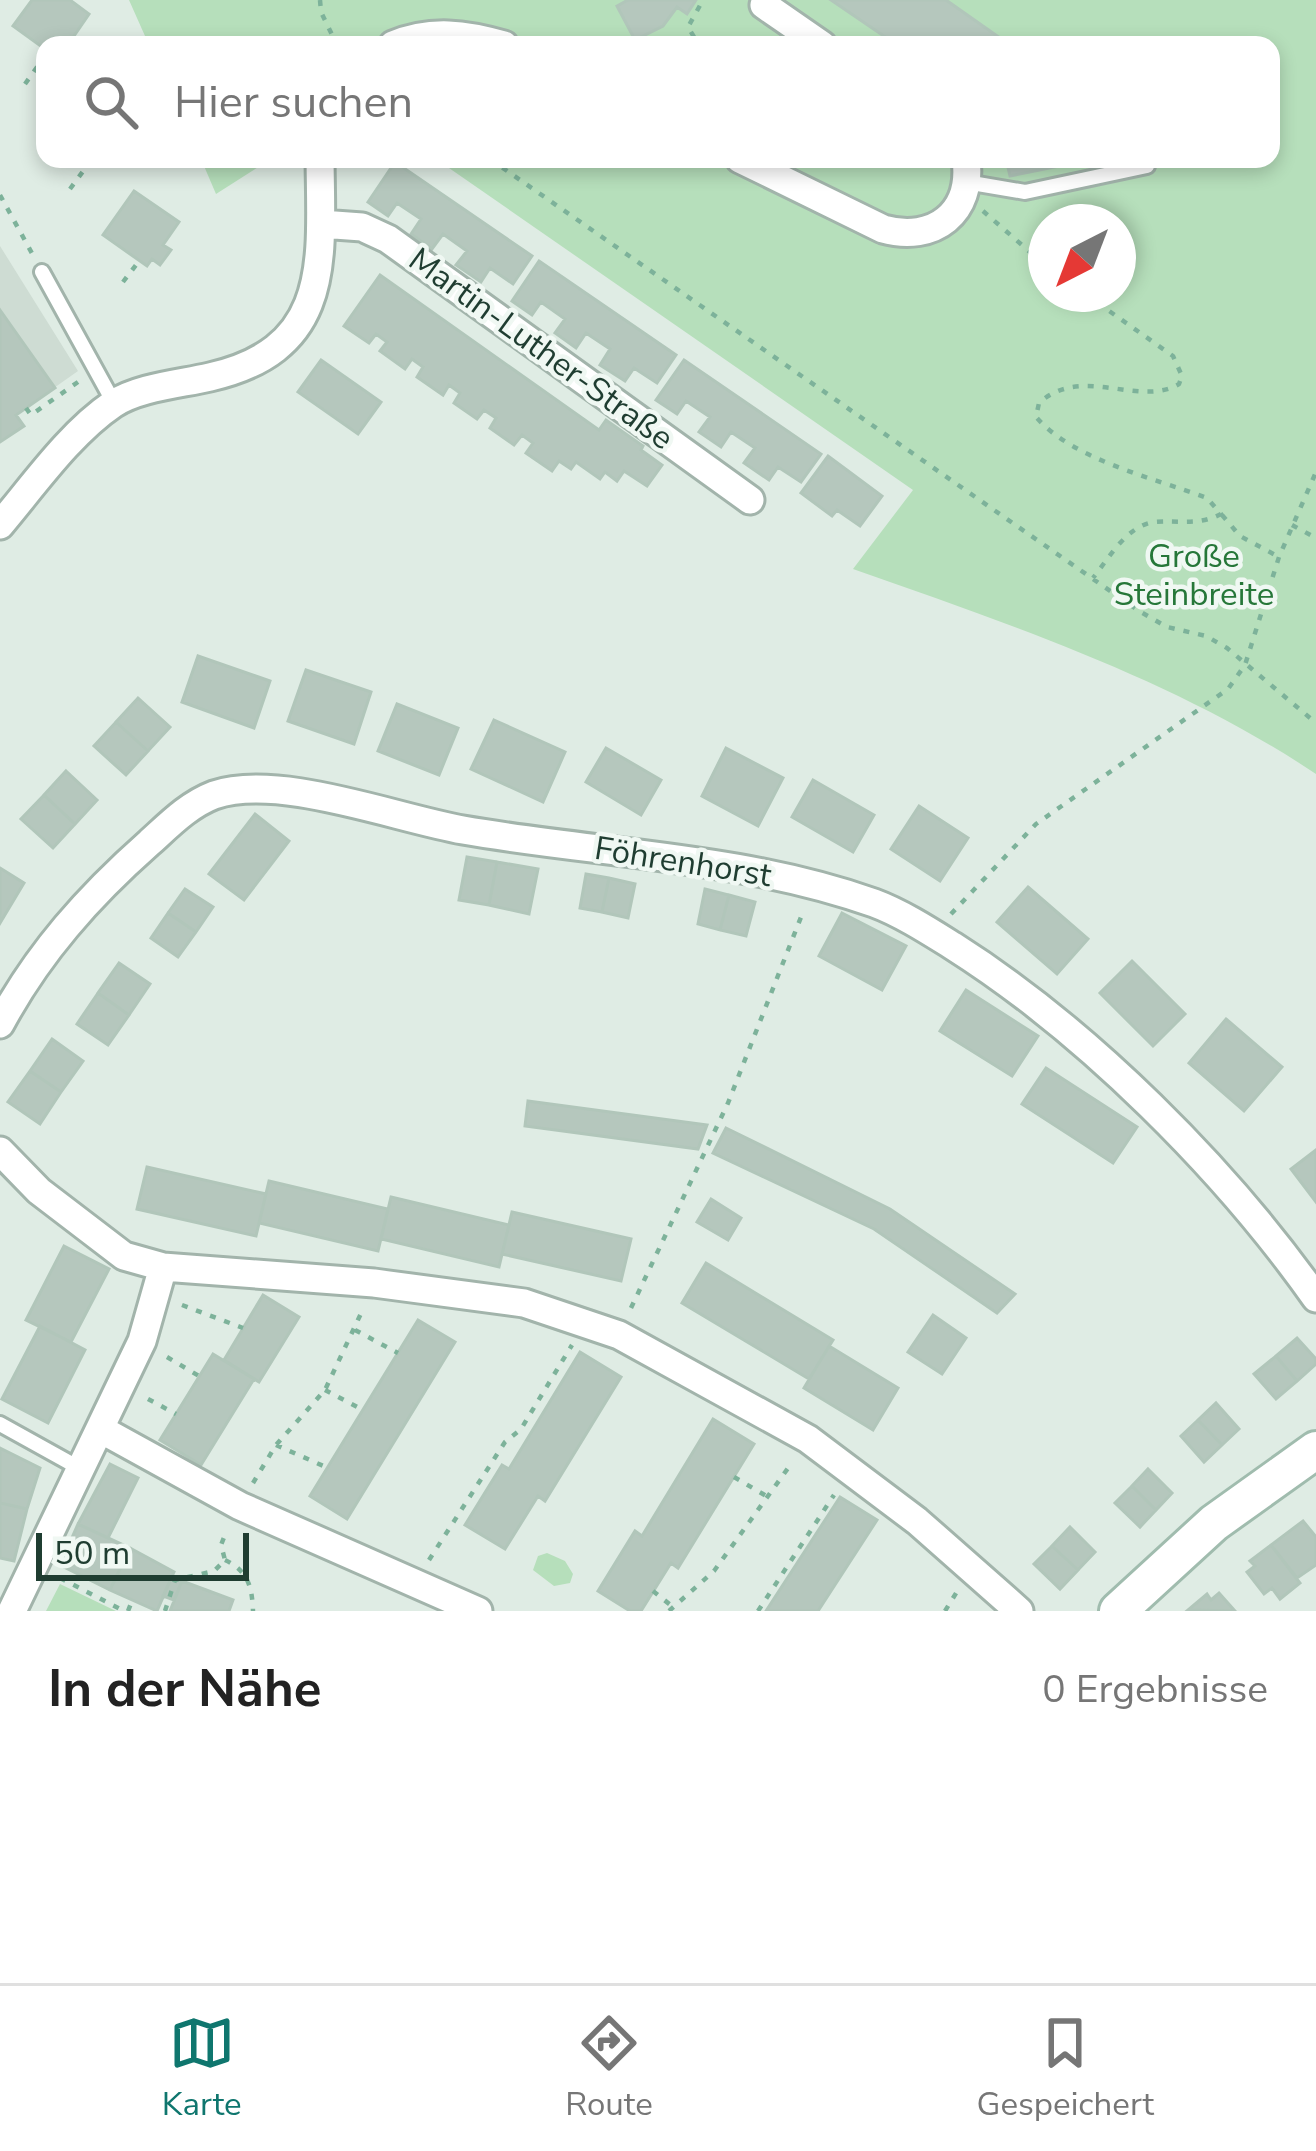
<!DOCTYPE html>
<html lang="de">
<meta charset="utf-8">
<style>
:root{--surface:#fff;--page:#f6f6f6;--text:#222;--muted:#767676;--line:#e0e0e0;--accent:#0f766e}
body{margin:0;font-family:"Nunito Sans",sans-serif;background:var(--page);color:var(--text)}
.compass{position:absolute;left:1028px;top:204px;width:108px;height:108px;border-radius:50%;background:var(--surface);box-shadow:0 6px 18px #0003;rotate:222deg}
.scale{position:absolute;left:36px;bottom:30px;width:213px;box-sizing:border-box;padding-left:12px;border:6px solid #1f3d31;border-top:0;font-size:33px;line-height:42px;white-space:nowrap;color:#1f3d31;-webkit-text-stroke:9px #f0f8f3;paint-order:stroke}
.list{margin:0;padding:0;list-style:none}
h2{display:flex;justify-content:space-between;align-items:center;height:156px;margin:0;padding:0 48px;font-size:51px}
h2 small{font-size:39px;font-weight:400;color:var(--muted)}
.icon{flex:none;width:66px;height:66px;fill:none;stroke:currentColor;stroke-width:2;stroke-linecap:round;stroke-linejoin:round}
.map{position:relative;flex:none;width:1316px;height:1611px;overflow:hidden}
.search{position:absolute;background:var(--surface);box-shadow:0 6px 18px #0003;left:36px;right:36px;top:36px;height:132px;display:flex;align-items:center;gap:30px;box-sizing:border-box;padding:0 42px;border-radius:24px;color:var(--muted);font-size:45px}
.sheet{height:372px;background:var(--surface)}
nav{display:flex;justify-content:space-around;align-items:center;box-sizing:border-box;height:168px;border-top:3px solid var(--line);background:var(--surface);font-size:33px;color:var(--muted)}
nav a{display:grid;justify-items:center;gap:6px}
nav .on{color:var(--accent)}
.map>svg:first-child{display:block}
.built{fill:#cedcd3}
.green{fill:#b6dfbb;fill-rule:evenodd}
.building{fill:#b5c7bd;stroke:#b1c6ba;stroke-width:3}
.lines{fill:none;stroke-linecap:round;stroke-linejoin:round}
.lane-casing{stroke:#a2b4ab;stroke-width:20}
.street-casing{stroke:#a2b4ab;stroke-width:33}
.secondary-casing{stroke:#a0bcae;stroke-width:42}
.path{stroke:#7db29a;stroke-width:4.5;stroke-dasharray:6 9;stroke-linecap:butt}
.lane{stroke:#fff;stroke-width:14}
.street{stroke:#fff;stroke-width:27}
.secondary{stroke:#fff;stroke-width:36}
.labels{text-anchor:middle;dominant-baseline:central;stroke-width:9;stroke-linejoin:round;paint-order:stroke}
.street-label{font-size:33px;fill:#1f3d31;stroke:#f0f8f3}
.park-label{font-size:33px;fill:#267739;stroke:#f0f8f3}
</style>
<div class="map">
<svg width="1316" height="1611" viewBox="0 0 1316 1611">
<rect width="100%" height="100%" fill="#dfece4"/>
<path class="built" d="M0,246L78,371L17,414L24,426L0,442Z"/>
<path class="green" d="M129,0H1316V774C1175,680 1012,625 853,569L913,490L436,159H1271V45H149ZM1046,222H1118V294H1046Z
M201,159H271L216,194Z
M547,1553L565,1561L573,1574L570,1583L554,1586L533,1570L538,1556Z
M60,1584L116,1611H46Z"/>
<path class="building" d="M32,0H70L89,14L74,36L82,41L79,45H45V49L13,26Z
M628,0H696L687,14L677,7L663,26L635,40L617,6Z
M831,0H946L1010,45H897Z
M1006,159H1094L1010,176Z
M395,162L532,256L513,284L490,268L481,282L456,265L467,251L443,234L432,249L411,234L421,219L397,203L388,216L368,202Z
M134,191L179,222L163,245L171,250L160,265L152,259L147,266L103,235Z
M539,261L676,355L657,383L634,368L625,381L600,365L610,349L586,333L576,348L555,333L565,319L541,302L532,315L512,301Z
M380,275L599,430L606,420L643,446L641,450L662,465L647,486L624,471L617,481L605,472L600,479L576,462L571,469L559,461L552,471L526,453L533,443L522,435L514,445L490,428L496,418L484,410L477,419L454,403L460,393L449,385L443,395L417,377L423,367L412,359L405,369L380,351L387,342L376,334L369,343L344,326Z
M0,310L55,388L16,415L24,426L0,442Z
M321,360L381,402L358,434L298,392Z
M684,360L821,454L801,482L778,467L769,480L744,463L755,448L731,432L721,447L699,432L710,417L686,401L677,414L656,400Z
M828,456L882,496L860,526L837,510L832,516L801,493Z
M198,656L270,681L254,728L182,702Z
M306,670L371,692L354,744L288,721Z
M138,698L170,727L148,751L116,722Z
M397,704L458,728L439,775L378,751Z
M494,720L565,752L543,802L471,769Z
M116,722L148,751L126,775L94,746Z
M606,748L661,780L641,815L586,782Z
M726,748L783,778L758,826L702,796Z
M66,771L97,800L75,824L44,795Z
M813,780L874,815L853,852L792,817Z
M44,795L75,824L53,848L21,819Z
M919,806L968,838L940,881L891,849Z
M255,814L289,841L244,900L209,874Z
M467,857L497,862L489,905L459,900Z
M497,862L538,869L529,914L489,905Z
M0,868L24,883L0,923Z
M586,874L609,878L602,912L580,908Z
M609,878L635,884L628,918L602,912Z
M1028,887L1088,939L1057,974L997,922Z
M185,889L213,907L196,932L168,913Z
M705,889L729,895L720,930L698,924Z
M729,895L755,902L746,936L720,930Z
M168,913L196,932L178,957L151,938Z
M842,913L906,946L882,990L819,956Z
M1132,961L1185,1014L1153,1046L1100,993Z
M119,963L150,984L129,1015L98,993Z
M966,990L1038,1036L1012,1076L940,1031Z
M98,993L129,1015L108,1045L77,1024Z
M1226,1019L1282,1067L1244,1111L1189,1063Z
M52,1039L83,1061L61,1092L30,1071Z
M1046,1068L1137,1127L1113,1163L1022,1104Z
M30,1071L61,1092L40,1124L8,1102Z
M528,1101L707,1125L698,1149L525,1126Z
M726,1128L890,1209L1015,1294L997,1313L874,1229L713,1153Z
M1316,1150V1202L1291,1169Z
M147,1167L266,1194L256,1236L137,1209Z
M269,1181L388,1209L378,1251L259,1223Z
M391,1197L509,1225L499,1267L381,1239Z
M711,1199L741,1218L728,1240L697,1222Z
M512,1212L631,1239L621,1281L502,1254Z
M64,1246L109,1269L71,1342L26,1320Z
M706,1263L833,1340L809,1379L682,1303Z
M263,1295L299,1317L259,1382L224,1360Z
M933,1315L966,1338L942,1374L908,1352Z
M418,1320L455,1342L347,1519L310,1496Z
M40,1326L85,1350L48,1423L2,1399Z
M1297,1338L1316,1359V1364L1297,1381L1276,1356Z
M829,1346L898,1388L873,1430L804,1388Z
M580,1352L621,1377L545,1501L538,1496L505,1549L465,1525L502,1465L509,1469Z
M213,1354L254,1379L201,1465L160,1440Z
M1276,1356L1297,1381L1276,1399L1254,1374Z
M1216,1403L1239,1429L1222,1445L1198,1420Z
M713,1419L754,1444L678,1568L671,1563L641,1611H630L598,1591L635,1531L642,1536Z
M1198,1420L1222,1445L1204,1462L1181,1436Z
M0,1448L40,1468L27,1509L0,1503Z
M110,1464L138,1478L108,1538L78,1524Z
M1148,1469L1172,1493L1156,1510L1132,1486Z
M1132,1486L1156,1510L1140,1527L1115,1503Z
M840,1497L877,1520L818,1611H766Z
M0,1503L27,1509L14,1561L0,1558Z
M1303,1521L1316,1537V1565L1297,1578L1271,1545Z
M78,1524L130,1548L110,1590L60,1565Z
M1070,1527L1095,1552L1078,1570L1052,1546Z
M1271,1545L1300,1583L1280,1599L1272,1588L1264,1594L1247,1572L1255,1566L1250,1561Z
M1052,1546L1078,1570L1060,1589L1034,1564Z
M130,1548L174,1572L157,1611L110,1590Z
M172,1577L182,1581L174,1600L163,1596Z
M182,1581L233,1600L229,1611H170Z
M1219,1593L1235,1611L1188,1610L1207,1594L1211,1600Z"/>
<g class="lines">
<defs>
<path id="lane" d="M966,182L1025,192L1147,166
M42,272L114,403
M0,1424L81,1469"/>
<path id="street" d="M764,5L822,45
M393,45C431,29 466,34 504,45
M740,159L883,229C934,243 973,213 966,159
M321,224L362,227L388,239L750,500
M0,525C33,486 70,433 113,404C139,387 180,384 210,377C333,349 321,260 320,159
M0,1024C38,953 89,896 149,843C169,825 188,805 214,795C279,773 395,818 463,830C601,854 741,856 874,903C901,913 929,931 953,946C1087,1031 1225,1169 1316,1298
M0,1151L39,1191L124,1256L163,1267L374,1283L524,1303L619,1335L808,1439L917,1521L1019,1611
M102,1430L240,1506L478,1611
M12,1611L142,1341L163,1267"/>
<path id="secondary" d="M1118,1611L1214,1523L1316,1450"/>
</defs>
<use href="#lane" class="lane-casing"/>
<use href="#street" class="street-casing"/>
<use href="#secondary" class="secondary-casing"/>
<path class="path" d="M320,0L321,12L337,45
M694,37L688,27L703,0
M25,84L45,56
M490,159L1139,611L1167,627L1206,636L1227,648L1316,723
M70,189L92,159
M0,195L34,257
M983,211L1046,266
M123,282L139,261
M1085,294L1173,356L1182,376L1179,384C1139,408 1082,364 1039,403L1036,417C1073,460 1154,478 1207,498L1221,514C1198,526 1180,520 1155,522C1127,525 1109,558 1093,578
M26,408L31,415L78,382
M1222,515L1240,536L1279,557
M1292,525L1316,538
M951,914L1036,824L1228,689L1245,665L1279,557L1316,472
M182,1305L243,1328
M631,1308L728,1103L803,912
M355,1330L398,1353
M167,1357L199,1376
M325,1390L363,1410
M148,1399L176,1414
M276,1445L328,1468
M734,1477L768,1497
M253,1483L276,1445L325,1390L364,1307
M225,1560C248,1571 252,1586 253,1611
M429,1560L505,1442L521,1429L572,1345
M60,1578L124,1611
M653,1591L673,1607
M128,1611L132,1601
M165,1611L175,1580L214,1571L225,1560L221,1545L227,1530
M669,1611L714,1571L791,1464
M758,1611L834,1495
M945,1611L958,1590"/>
<use href="#lane" class="lane"/>
<use href="#street" class="street"/>
<use href="#secondary" class="secondary"/>
</g>
<g class="labels">
<g class="street-label">
<text transform="translate(541 349) rotate(36)">Martin-Luther-Straße</text>
<text transform="translate(683 862) rotate(9)">Föhrenhorst</text>
</g>
<g class="park-label">
<text x="1194" y="556">Große<tspan x="1194" dy="38">Steinbreite</tspan></text>
</g>
</g>
</svg>
<svg class="compass" viewBox="-18 -18 36 36"><path d="M0-13l5 13h-10z" fill="#e53935"/><path d="M0 13l5-13h-10z" fill="#767676"/></svg>
<div class="scale">50 m</div>
<div class="search"><svg class="icon" aria-label="search" viewBox="0 0 24 24"><circle cx="10" cy="10" r="6"/><path d="M15 15l6 6"/></svg>Hier suchen</div>
</div>
<section class="sheet">
<h2>In der Nähe<small>0 Ergebnisse</small></h2>
<ul class="list">
</ul>
</section>
<nav>
<a class="on"><svg class="icon" aria-label="map" viewBox="0 0 24 24"><path d="M3 6l6-2 6 2 6-2v14l-6 2-6-2-6 2zM9 4v14M15 6v14"/></svg>Karte</a>
<a><svg class="icon" aria-label="directions" viewBox="0 0 24 24"><path d="M12 3l9 9-9 9-9-9zM9 14v-3h6M13 9l2 2-2 2"/></svg>Route</a>
<a><svg class="icon" aria-label="saved" viewBox="0 0 24 24"><path d="M7 4h10v16l-5-4-5 4z"/></svg>Gespeichert</a>
</nav>
